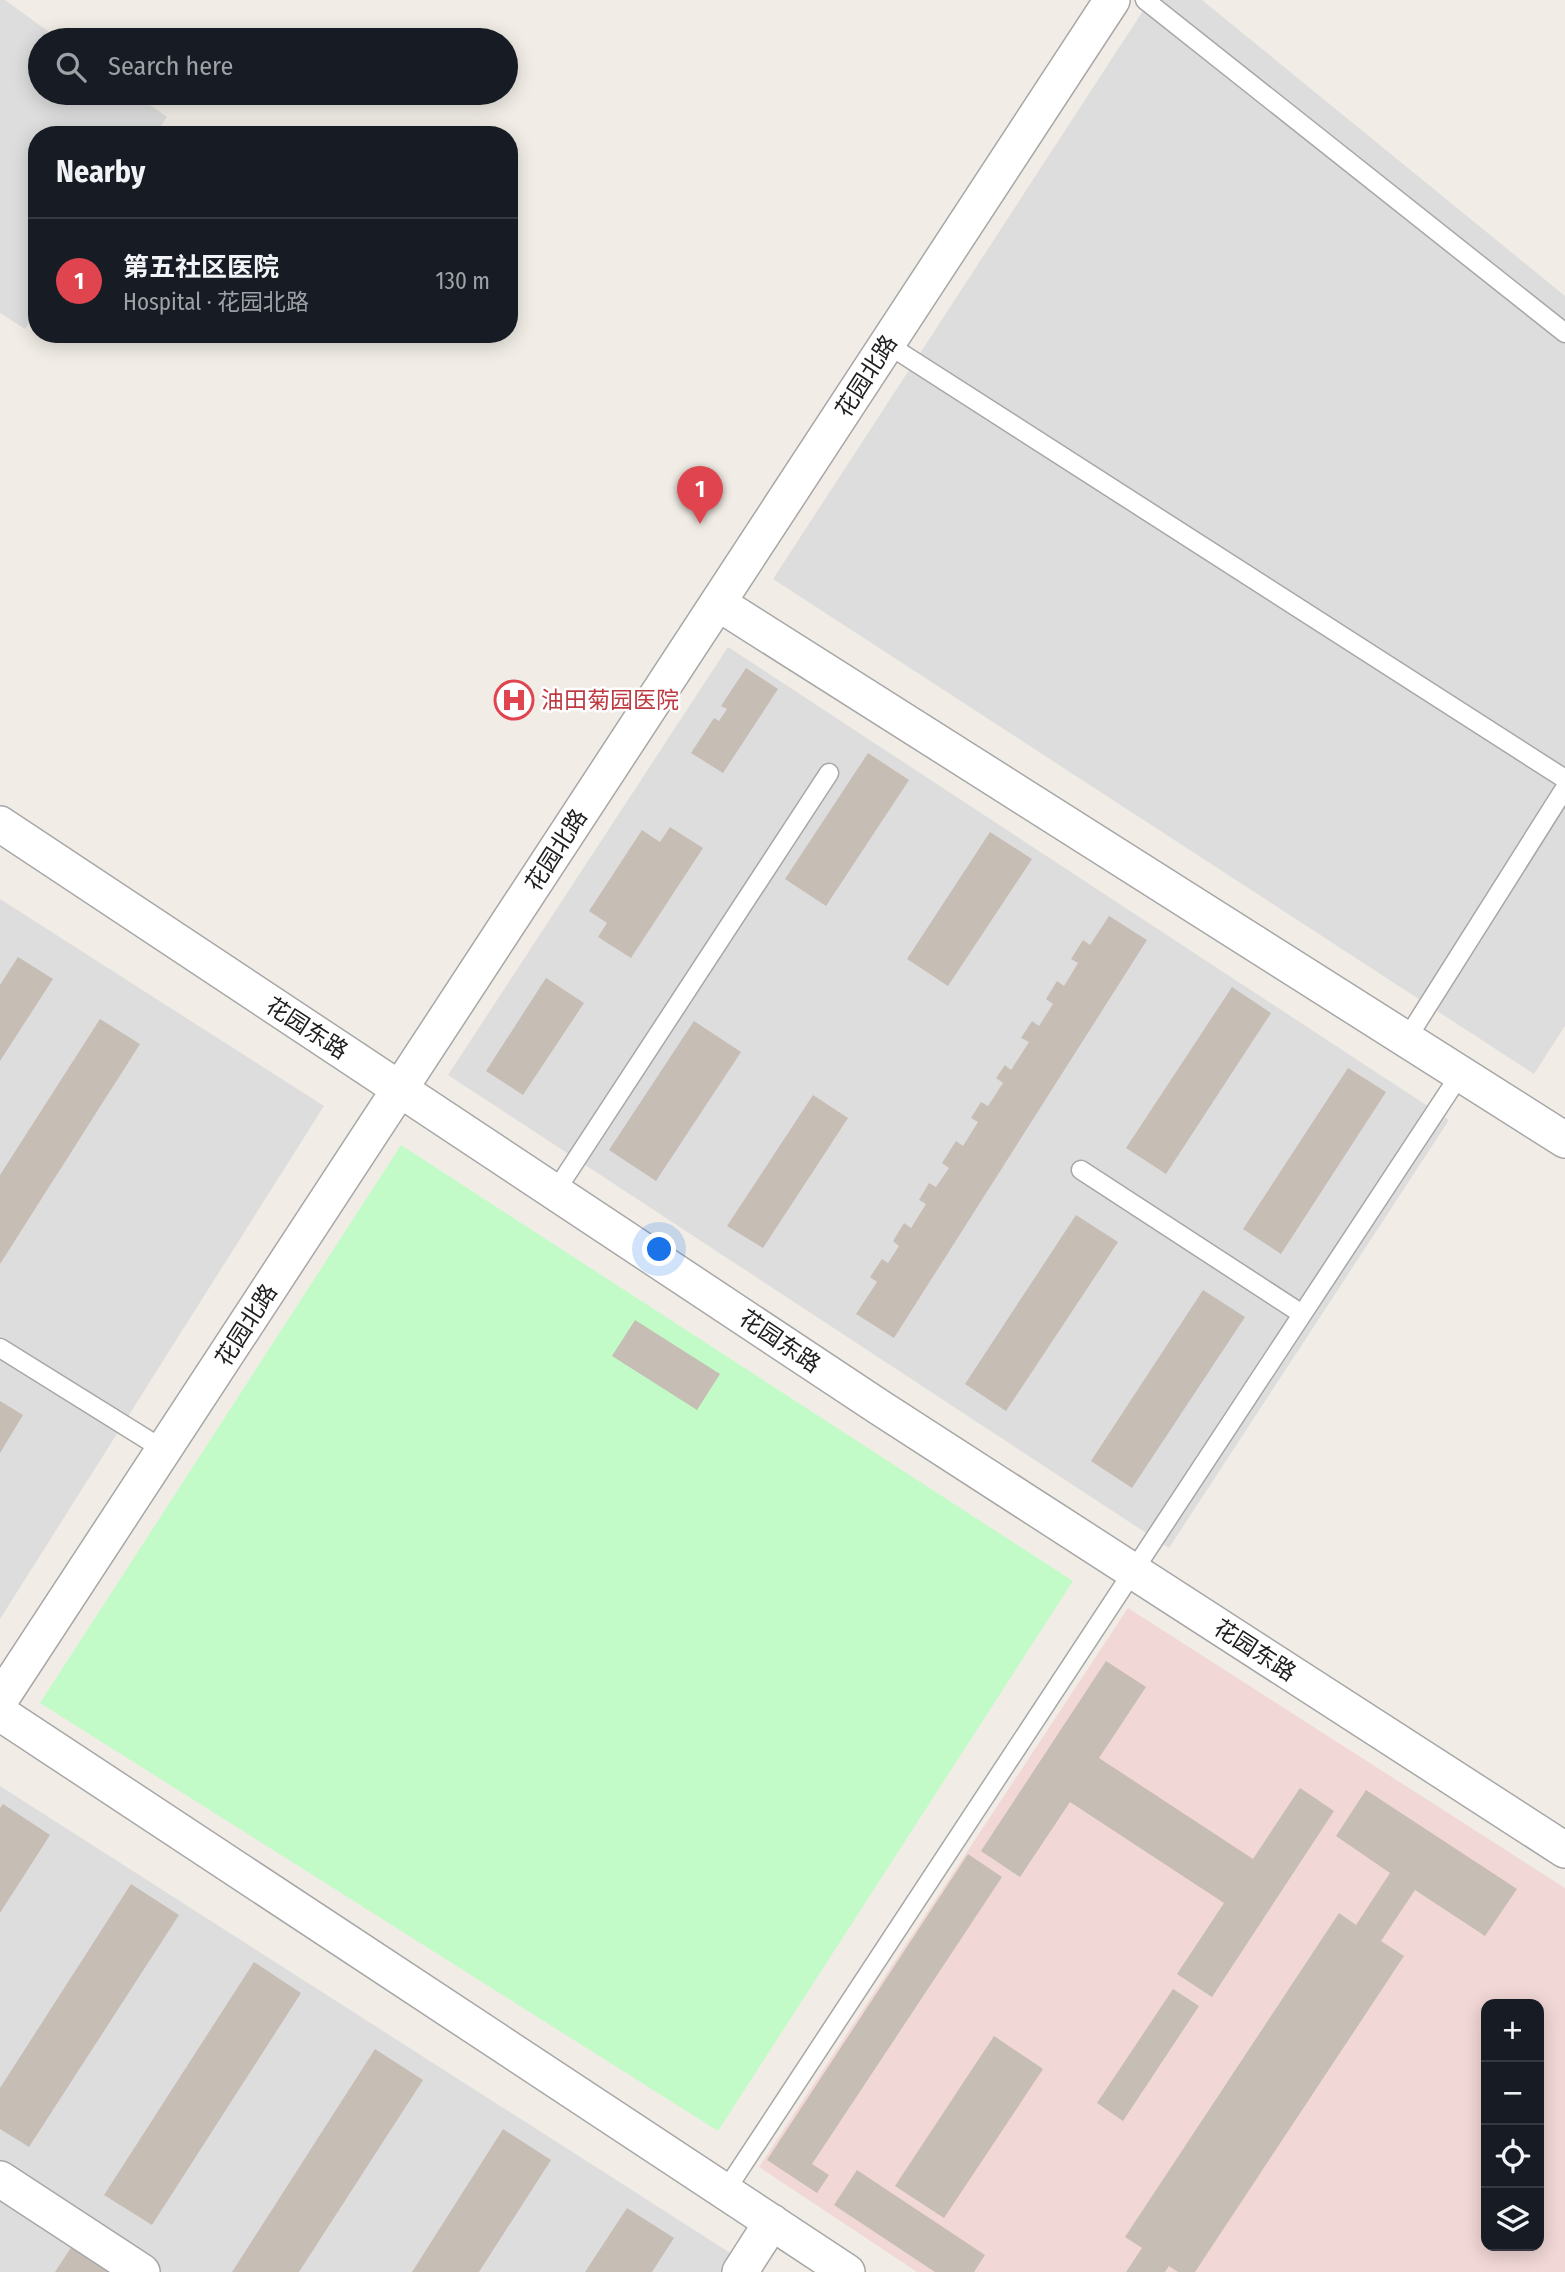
<!DOCTYPE html>
<meta charset="utf-8">
<style>
:root{--surface:#171b24;--page:#20242c;--text:#f1f3f6;--muted:#9ea1a6;--line:#363941;--accent:#d00300}
body{margin:0;font-family:"Fira Sans Condensed","Noto Sans SC",sans-serif;background:var(--page);color:var(--text)}
.controls{position:absolute;right:21px;bottom:21px;display:grid;overflow:hidden;border-radius:14px;box-shadow:0 4px 18px #0003}
.controls button{width:63px;height:63px;display:grid;place-items:center;padding:0;border:0;border-bottom:2px solid var(--line);background:var(--surface);color:var(--text);font:35px sans-serif}
.you{position:absolute;left:660px;top:1250px;width:24px;height:24px;margin:-18px;border:5px solid #fff;border-radius:50%;background:#1a73e8;box-shadow:0 0 0 10px #1a73e833}
.badge{display:grid;place-items:center;width:46px;height:46px;border-radius:50%;background:var(--accent);color:#fff;font-size:23px;font-weight:700}
.pin{position:absolute;translate:-50% -58px;filter:drop-shadow(0 2px 4px #0008)}
.pin::after{content:'';position:absolute;top:37px;width:24px;height:21px;background:inherit;clip-path:polygon(0 0,100% 0,50% 100%)}
.list{margin:0;padding:0;list-style:none}
h2{display:flex;justify-content:space-between;align-items:center;height:91px;margin:0;padding:0 28px;font-size:30px}
h2 small{font-size:23px;font-weight:400;color:var(--muted)}
.list li{display:grid;grid-template-columns:46px 1fr auto;gap:21px;align-items:center;box-sizing:border-box;height:126px;padding:0 28px;border-top:2px solid var(--line)}
.list b{display:block;font-size:26px;white-space:nowrap}
.list p{margin:0;font-size:23px;white-space:nowrap;color:var(--muted)}
.list em{font-size:23px;font-style:normal;color:var(--muted)}
.icon{flex:none;width:38px;height:38px;fill:none;stroke:currentColor;stroke-width:2;stroke-linecap:round;stroke-linejoin:round}
.map{position:relative;flex:none;width:1565px;height:2272px;overflow:hidden}
.search{position:absolute;background:var(--surface);box-shadow:0 4px 18px #0003;left:28px;top:28px;width:490px;height:77px;display:flex;align-items:center;gap:18px;box-sizing:border-box;padding:0 24px;border-radius:38px;color:var(--muted);font-size:26px}
.panel{position:absolute;background:var(--surface);box-shadow:0 4px 18px #0003;left:28px;top:126px;width:490px;height:217px;border-radius:28px}
.map>svg:first-child{display:block}
.residential{fill:#dedddd}
.commercial{fill:#f1d7d5;fill-rule:evenodd}
.park{fill:#c3fbc8}
.building{fill:#c6bdb5}
.lines{fill:none;stroke-linecap:round;stroke-linejoin:round}
.service-casing{stroke:#a7a7a7;stroke-width:21}
.minor-casing{stroke:#a7a7a7;stroke-width:38}
.service{stroke:#fff;stroke-width:18}
.minor{stroke:#fff;stroke-width:35}
.labels{text-anchor:middle;dominant-baseline:central;stroke-width:5;stroke-linejoin:round;paint-order:stroke}
.street-label{font-size:23px;fill:#202020;stroke:#fff}
.health-label{font-size:23px;fill:#be3a42;stroke:#fff;text-anchor:start}
</style>
<div class="map">
<svg width="1565" height="2272" viewBox="0 0 1565 2272">
<rect width="100%" height="100%" fill="#f1ede6"/>
<path class="residential" d="M0,0H5L60,40H40V93H133L167,117L155,135H37V311L25,329L0,313Z
M1150,0H1202L1565,296V1026L1534,1074L773,579Z
M728,647L1449,1120L1169,1548L448,1075Z
M0,899L324,1106L0,1619Z
M0,1786L760,2272H0Z"/>
<path class="commercial" d="M1128,1608L1565,1888V2272H917L759,2167ZM1486,2004H1539V2246H1486Z"/>
<path class="park" d="M401,1145L1073,1581L718,2131L40,1703Z"/>
<path class="building" d="M746,668L778,689L723,773L691,753L714,718L719,721L727,709L721,706Z
M868,753L909,780L826,906L785,879Z
M670,827L703,848L631,958L598,937L607,923L589,911L642,830L660,842Z
M990,832L1032,859L948,986L907,959Z
M1109,916L1147,940L894,1338L856,1314L877,1282L870,1277L882,1259L888,1263L899,1246L893,1241L904,1223L911,1228L926,1204L919,1200L929,1183L936,1187L949,1168L942,1163L956,1141L963,1146L978,1122L971,1118L981,1102L988,1106L1003,1083L996,1078L1005,1065L1011,1070L1029,1042L1021,1038L1032,1021L1039,1026L1053,1004L1046,999L1057,981L1064,986L1078,963L1071,959L1083,940L1090,945Z
M18,957L53,979L0,1061V985Z
M546,978L584,1003L523,1095L486,1071Z
M1232,987L1271,1013L1166,1174L1126,1148Z
M100,1019L140,1044L0,1264V1175Z
M694,1021L741,1052L656,1181L609,1150Z
M1348,1068L1386,1092L1281,1254L1243,1229Z
M813,1095L848,1118L763,1248L727,1226Z
M1076,1215L1118,1242L1006,1411L965,1384Z
M1203,1290L1245,1317L1132,1488L1091,1461Z
M635,1320L720,1374L697,1410L612,1356Z
M0,1401L23,1415L0,1453Z
M1106,1661L1146,1687L1099,1758L1253,1859L1300,1788L1334,1811L1212,1997L1177,1974L1224,1903L1070,1802L1020,1877L981,1851Z
M1366,1790L1517,1889L1485,1936L1415,1890L1381,1941L1404,1956L1195,2272H1178L1169,2266L1165,2272H1126L1142,2248L1125,2237L1339,1913L1356,1925L1390,1873L1336,1836Z
M3,1804L50,1835L0,1913V1808Z
M968,1854L1002,1877L812,2164L829,2175L817,2193L767,2160Z
M131,1884L179,1915L29,2147L0,2129V2088Z
M254,1962L301,1993L152,2225L104,2195Z
M1173,1989L1199,2006L1123,2121L1097,2103Z
M994,2036L1043,2069L944,2218L895,2186Z
M375,2049L423,2080L299,2272H232Z
M503,2129L551,2160L479,2272H412Z
M857,2170L985,2255L974,2272H935L834,2205Z
M627,2208L674,2238L652,2272H585Z
M72,2246L112,2272H55Z"/>
<g class="lines">
<defs>
<path id="service" d="M1145,0L1565,333
M887,344L1565,779
M1406,1040L1565,788
M1081,1170L1302,1314
M555,1192L829,773
M0,1348L164,1450
M726,2190L1461,1073"/>
<path id="minor" d="M718,603L1565,1140
M0,824L879,1407L1565,1850
M0,1700L1112,0
M0,1713L847,2272
M0,2179L142,2272
M740,2272L772,2222"/>
</defs>
<use href="#service" class="service-casing"/>
<use href="#minor" class="minor-casing"/>
<use href="#service" class="service"/>
<use href="#minor" class="minor"/>
</g>
<defs>
<symbol id="hospital-ring" viewBox="-11 -11 22 22"><circle r="9.5" fill="#fff" stroke="#e0444e" stroke-width="1.5"/><path d="M-5-5h3v3.5h4V-5h3V5h-3V1.5h-4V5h-3Z" fill="#e0444e"/></symbol>
</defs>
<g fill-rule="evenodd">
<use href="#hospital-ring" x="492" y="678" width="44" height="44"/>
</g>
<g class="labels">
<g class="street-label">
<text transform="translate(866 376) rotate(-57)">花园北路</text>
<text transform="translate(556 850) rotate(-57)">花园北路</text>
<text transform="translate(307 1028) rotate(33)">花园东路</text>
<text transform="translate(246 1325) rotate(-57)">花园北路</text>
<text transform="translate(780 1341) rotate(34)">花园东路</text>
<text transform="translate(1255 1650) rotate(33)">花园东路</text>
</g>
<g class="health-label">
<text x="541" y="700">油田菊园医院</text>
</g>
</g>
</svg>
<div class="controls">
<button>+</button>
<button>−</button>
<button><svg class="icon" aria-label="locate" viewBox="0 0 24 24"><circle cx="12" cy="12" r="6"/><path d="M12 2v4M12 18v4M2 12h4M18 12h4"/></svg></button>
<button><svg class="icon" aria-label="layers" viewBox="0 0 24 24"><path d="M12 4l9 5-9 5-9-5zM3 14l9 5 9-5"/></svg></button>
</div>
<div class="you"></div>
<div class="pin badge" style="left:700px;top:524px;background:#e0444e">1</div>
<div class="search"><svg class="icon" aria-label="search" viewBox="0 0 24 24"><circle cx="10" cy="10" r="6"/><path d="M15 15l6 6"/></svg>Search here</div>
<section class="panel">
<h2>Nearby<small></small></h2>
<ul class="list">
<li><span class="badge" style="background:#e0444e">1</span><div><b>第五社区医院</b><p>Hospital · 花园北路</p></div><em>130 m</em></li>
</ul>
</section>
</div>
